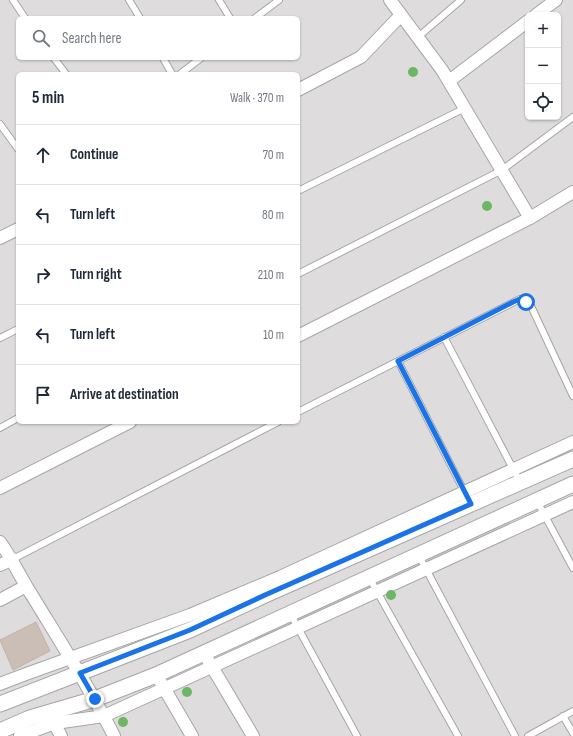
<!DOCTYPE html>
<meta charset="utf-8">
<style>
:root{--surface:#fff;--page:#f2f2f3;--text:#1f2937;--muted:#747a83;--line:#e0e1e3}
body{margin:0;font-family:"Sofia Sans Condensed",sans-serif;background:var(--page);color:var(--text)}
.controls{position:absolute;right:12px;top:12px;display:grid;overflow:hidden;border-radius:6px;box-shadow:0 1px 3px #0004}
.controls button{width:36px;height:36px;display:grid;place-items:center;padding:0;border:0;border-bottom:1px solid var(--line);background:var(--surface);color:var(--text);font:20px sans-serif}
.stop{position:absolute;width:12px;height:12px;margin:-9px;border:3px solid #1a73e8;border-radius:50%;background:#fff}
.stop.end{background:#1a73e8;border-color:#fff;box-shadow:0 1px 4px #0008}
.list{margin:0;padding:0;list-style:none}
h2{display:flex;justify-content:space-between;align-items:center;height:52px;margin:0;padding:0 16px;font-size:17px}
h2 small{font-size:13px;font-weight:400;color:var(--muted)}
.list li{display:grid;grid-template-columns:26px 1fr auto;gap:12px;align-items:center;box-sizing:border-box;height:60px;padding:0 16px;border-top:1px solid var(--line)}
.list b{display:block;font-size:15px;white-space:nowrap}
.list em{font-size:13px;font-style:normal;color:var(--muted)}
.icon{flex:none;width:22px;height:22px;fill:none;stroke:currentColor;stroke-width:2;stroke-linecap:round;stroke-linejoin:round}
.map{position:relative;flex:none;width:573px;height:736px;overflow:hidden}
.search{position:absolute;background:var(--surface);box-shadow:0 1px 3px #0004;left:16px;top:16px;width:284px;height:44px;display:flex;align-items:center;gap:10px;box-sizing:border-box;padding:0 14px;border-radius:6px;color:var(--muted);font-size:15px}
.panel{position:absolute;background:var(--surface);box-shadow:0 1px 3px #0004;left:16px;top:72px;width:284px;height:352px;border-radius:6px}
.map>svg:first-child{display:block}
.residential{fill:#dedcdc;fill-rule:evenodd}
.building{fill:#cabeb7;stroke:#c4b1a6}
.lines{fill:none;stroke-linecap:round;stroke-linejoin:round}
.service-casing{stroke:#a6a6a6;stroke-width:8}
.minor-casing{stroke:#a6a6a6;stroke-width:14}
.tertiary-casing{stroke:#a6a6a6;stroke-width:17}
.service{stroke:#fff;stroke-width:6}
.minor{stroke:#fff;stroke-width:12}
.tertiary{stroke:#fff;stroke-width:15}
.tree{fill:#6db668}
.route{stroke:#1a73e8;stroke-width:5}
</style>
<div class="map">
<svg width="573" height="736" viewBox="0 0 573 736">
<rect width="100%" height="100%" fill="#f1ece5"/>
<path class="residential" d="M0,0H573V736H0ZM528,15H558V117H528ZM18,18H298V58H18ZM18,74H298V422H18Z"/>
<path class="building" d="M36,622L50,651L13,670L0,640Z"/>
<g class="lines">
<defs>
<path id="service" d="M13,0L25,18
M129,0L140,18
M219,0L230,18
M255,18L279,0
M418,37L461,0
M54,58L66,74
M163,58L172,74
M180,74L201,58
M0,124L18,149
M298,191L465,108
M298,274L502,170L573,117
M444,337L520,482
M0,338L18,329
M398,361L465,493
M298,412L520,299L526,302L531,306L573,396
M0,428L18,418
M537,501L573,568
M419,556L515,736
M13,559L278,422
M370,579L458,736
M291,615L357,736
M563,716L573,733
M528,736L573,711"/>
<path id="minor" d="M390,0L442,70L530,218
M536,15L556,0
M449,81L528,21
M298,90L361,57L401,15
M0,238L18,229
M298,336L530,218L573,192
M0,488L130,422
M0,542C13,560 21,579 33,597C61,643 90,688 114,736
M0,565L13,559
M0,600L26,586
M208,660L253,736
M160,681L192,736
M0,684L26,674L190,615L280,577L573,442
M51,717L61,736
M20,736L55,723L104,716L573,502"/>
<path id="tertiary" d="M0,704L190,630L265,595L573,459
M0,731L30,718L95,699L156,675L573,484"/>
</defs>
<use href="#service" class="service-casing"/>
<use href="#minor" class="minor-casing"/>
<use href="#tertiary" class="tertiary-casing"/>
<use href="#service" class="service"/>
<use href="#minor" class="minor"/>
<use href="#tertiary" class="tertiary"/>
</g>
<g class="tree">
<circle cx="413" cy="72" r="5"/>
<circle cx="487" cy="206" r="5"/>
<circle cx="391" cy="595" r="5"/>
<circle cx="187" cy="692" r="5"/>
<circle cx="123" cy="722" r="5"/>
</g>
<g class="lines">
<path class="route" d="M95,699L80,673L190,630L265,595L471,504L398,361L513,302L520,299L526,302"/>
</g>
</svg>
<div class="controls">
<button>+</button>
<button>−</button>
<button><svg class="icon" aria-label="locate" viewBox="0 0 24 24"><circle cx="12" cy="12" r="6"/><path d="M12 2v4M12 18v4M2 12h4M18 12h4"/></svg></button>
</div>
<div class="stop" style="left:526px;top:302px"></div>
<div class="stop end" style="left:95px;top:699px"></div>
<div class="search"><svg class="icon" aria-label="search" viewBox="0 0 24 24"><circle cx="10" cy="10" r="6"/><path d="M15 15l6 6"/></svg>Search here</div>
<section class="panel">
<h2>5 min<small>Walk · 370 m</small></h2>
<ul class="list">
<li><svg class="icon" aria-label="ahead" viewBox="0 0 24 24"><path d="M12 20V5M6 11l6-6 6 6"/></svg><div><b>Continue</b></div><em>70 m</em></li>
<li><svg class="icon" aria-label="left" viewBox="0 0 24 24"><path d="M17 20v-9H6M10 6l-5 5 5 5"/></svg><div><b>Turn left</b></div><em>80 m</em></li>
<li><svg class="icon" aria-label="right" viewBox="0 0 24 24"><path d="M7 20v-9h11M14 6l5 5-5 5"/></svg><div><b>Turn right</b></div><em>210 m</em></li>
<li><svg class="icon" aria-label="left" viewBox="0 0 24 24"><path d="M17 20v-9H6M10 6l-5 5 5 5"/></svg><div><b>Turn left</b></div><em>10 m</em></li>
<li><svg class="icon" aria-label="arrive" viewBox="0 0 24 24"><path d="M6 21V4h12l-3 4 3 4H6"/></svg><div><b>Arrive at destination</b></div></li>
</ul>
</section>
</div>
